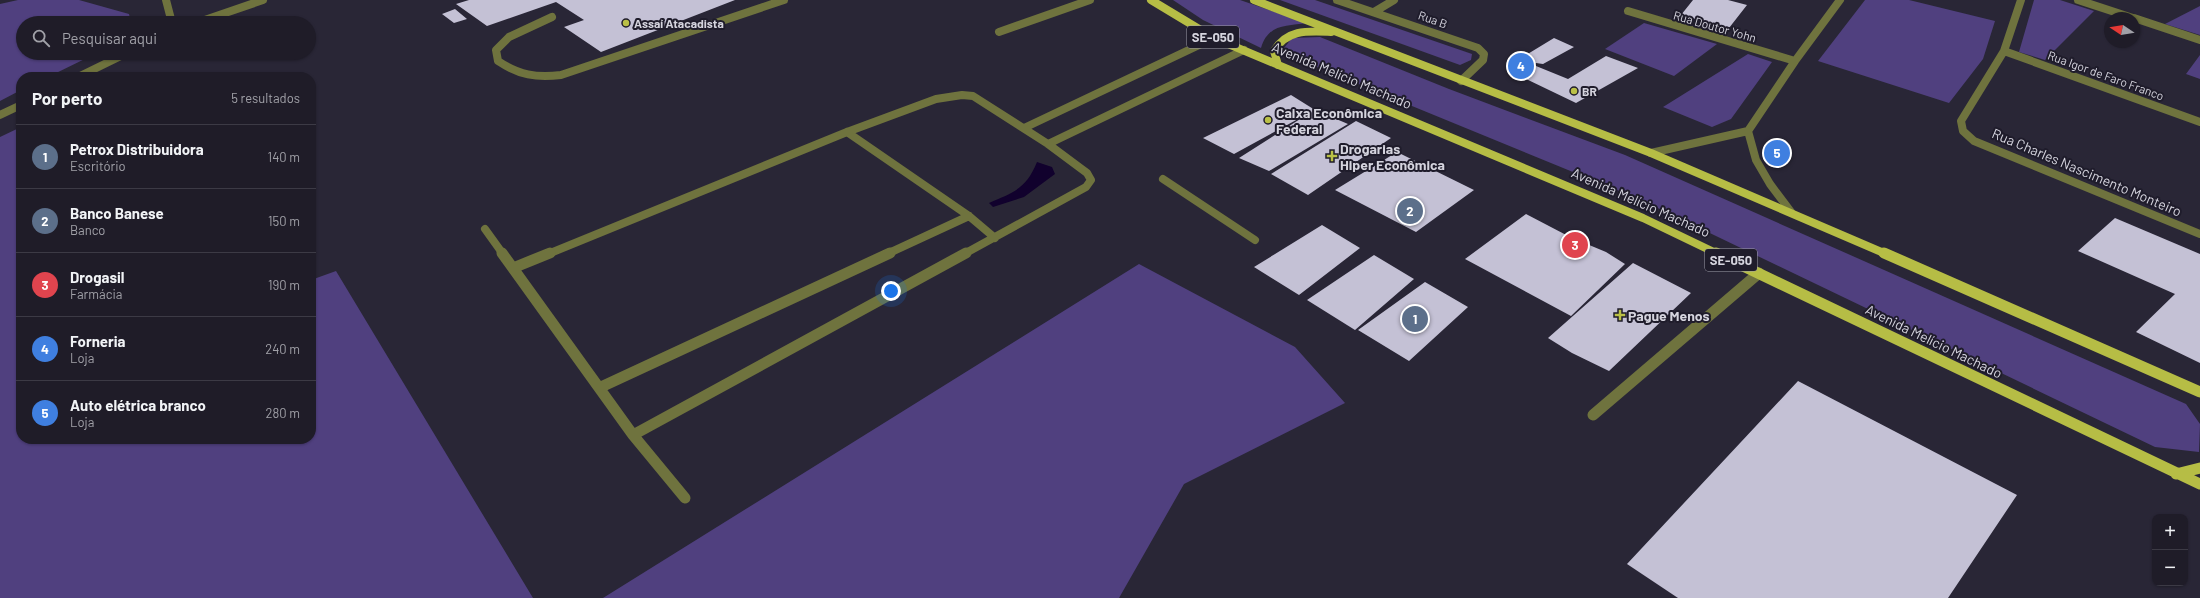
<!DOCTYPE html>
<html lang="pt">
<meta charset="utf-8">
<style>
:root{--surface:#1f1c28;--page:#272530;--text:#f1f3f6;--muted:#a1a1a8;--line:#3c3a45;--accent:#2563eb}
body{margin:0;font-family:Barlow,sans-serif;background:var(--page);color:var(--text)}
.controls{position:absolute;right:12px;bottom:12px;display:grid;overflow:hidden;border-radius:8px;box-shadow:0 1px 3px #0004}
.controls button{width:36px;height:36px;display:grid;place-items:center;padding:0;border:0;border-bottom:1px solid var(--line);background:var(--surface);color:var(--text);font:20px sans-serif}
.compass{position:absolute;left:2104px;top:12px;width:36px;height:36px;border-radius:50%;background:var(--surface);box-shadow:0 1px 3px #0004;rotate:282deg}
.you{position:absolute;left:891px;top:291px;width:14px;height:14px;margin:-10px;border:3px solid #fff;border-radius:50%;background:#1a73e8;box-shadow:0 0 0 6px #1a73e833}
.badge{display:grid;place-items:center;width:26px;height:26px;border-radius:50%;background:var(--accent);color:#fff;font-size:13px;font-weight:700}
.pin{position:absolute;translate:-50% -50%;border:2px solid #fff;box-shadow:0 1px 4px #0006}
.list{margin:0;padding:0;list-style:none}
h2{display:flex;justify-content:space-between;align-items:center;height:52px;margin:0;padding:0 16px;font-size:17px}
h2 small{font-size:13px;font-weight:400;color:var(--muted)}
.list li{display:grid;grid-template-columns:26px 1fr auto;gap:12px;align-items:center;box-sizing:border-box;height:64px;padding:0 16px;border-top:1px solid var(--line)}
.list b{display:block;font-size:15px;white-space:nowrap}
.list p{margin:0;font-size:13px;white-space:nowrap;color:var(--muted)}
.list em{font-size:13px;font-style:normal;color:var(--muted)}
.icon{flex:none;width:22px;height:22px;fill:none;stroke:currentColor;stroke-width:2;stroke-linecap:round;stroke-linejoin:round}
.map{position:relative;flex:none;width:2200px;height:598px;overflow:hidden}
.search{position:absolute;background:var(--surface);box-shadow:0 1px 3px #0004;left:16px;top:16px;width:300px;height:44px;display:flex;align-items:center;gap:10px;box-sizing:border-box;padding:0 14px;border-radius:22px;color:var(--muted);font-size:15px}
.panel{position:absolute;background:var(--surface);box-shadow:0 1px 3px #0004;left:16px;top:72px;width:300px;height:372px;border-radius:16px}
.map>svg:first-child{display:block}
.green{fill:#50407f}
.water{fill:#11012d}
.building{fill:#c4c1d5}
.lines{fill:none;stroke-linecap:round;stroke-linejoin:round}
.minor-far1{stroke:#6f733e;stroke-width:8}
.minor{stroke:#6f733e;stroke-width:11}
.major-far1{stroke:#b6bd45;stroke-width:8}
.major{stroke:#b6bd45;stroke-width:11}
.poi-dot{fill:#bac046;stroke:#1f1c2b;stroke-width:1.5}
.labels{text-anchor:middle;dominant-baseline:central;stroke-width:4;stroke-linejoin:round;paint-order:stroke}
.far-street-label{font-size:12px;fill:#d5d4de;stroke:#1f1c2b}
.far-poi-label{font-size:12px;font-weight:bold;fill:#d5d4de;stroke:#1f1c2b;text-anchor:start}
.shield{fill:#1f1c2b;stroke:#9e9da8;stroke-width:1}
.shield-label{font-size:13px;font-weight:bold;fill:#d5d4de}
.street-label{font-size:14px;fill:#d5d4de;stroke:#1f1c2b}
.poi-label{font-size:14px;font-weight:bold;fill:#d5d4de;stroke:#1f1c2b;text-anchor:start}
</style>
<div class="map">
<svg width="2200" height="598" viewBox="0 0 2200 598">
<rect width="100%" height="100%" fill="#292636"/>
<path class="green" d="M18,0H79L129,14L131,23H23V53H97L48,77H21V90L0,101V4Z
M1173,0H1240L1307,23C1286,26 1268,24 1261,48L1203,20Z
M1280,0H1315L1472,54L1471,60L1460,65Z
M1865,0H1909L1995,21L1983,59L1949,103L1818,61Z
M2034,0H2060L2094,11L2045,60L2019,52Z
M2200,6V35L2165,24Z
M1644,23L1717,44L1674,76L1605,49Z
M1320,37L1449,89L1625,155L2186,404L2200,424L2199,452L2155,447L1639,199L1290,56L1284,48L1292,38Z
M1748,54L1772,62L1731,119L1712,127L1663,107Z
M2200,55V79L2186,74Z
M21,127V439H311V280L336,271L533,598H0V137Z
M1139,264L1295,347L1345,403L1184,484L1119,598H603Z"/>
<path class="water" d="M1037,162L1052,167L1055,174L1024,197L993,207L989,203C1014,192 1026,189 1037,162Z"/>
<path class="building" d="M469,0H735L601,52L564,27L584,20L556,2L487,26L456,4Z
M1693,0H1728L1747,5L1729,28L1681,15Z
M455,9L467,19L454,23L442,14Z
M1554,38L1574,47L1543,64L1536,63L1519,73L1506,67Z
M1606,56L1638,68L1576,103L1520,76L1536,66L1568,79Z
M1291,95L1315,110L1348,124L1269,171L1239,158L1311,112L1234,154L1203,138Z
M1356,121L1391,138L1308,195L1271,174Z
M1397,152L1474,190L1416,232L1335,190Z
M1526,214L1570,237L1606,252L1625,264L1571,316L1465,259Z
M2115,218L2200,254V363L2136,332L2175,294L2078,251Z
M1322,225L1360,248L1299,295L1254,267Z
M1374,255L1414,279L1355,330L1307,300Z
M1633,263L1691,293L1609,371L1572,353L1548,338Z
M1425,282L1468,307L1409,361L1358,330Z
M1798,381L2017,495L1948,598H1678L1627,564Z"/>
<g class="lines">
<path class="minor-far1" d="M166,0L172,23
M1337,0L1478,48L1484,54L1483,60L1461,81
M2021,0L2004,51L1961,121L1963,131L1974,141L2200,234
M2078,0L2133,18
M1628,11L1795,61
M1374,12L1394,0
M552,17L509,37L496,50L498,61C519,75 536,78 561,75L784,0
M2134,18L2200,40
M196,23L263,0
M999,32L1090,0
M2004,51L2200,122
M78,77L127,53
M0,115L21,105
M1024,128L1214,38
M1748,131L1756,160L1770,184L1791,212
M847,132L969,216L995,238
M1048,144L1244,50
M1651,153L1748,131L1795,61L1840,0
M1163,179L1255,240
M485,229L503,254
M548,254L847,132L936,99L962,95L973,96L1048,144L1087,173L1091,180L1086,187L964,254
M887,254L969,216"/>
<path class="minor" d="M502,253L633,435L685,498
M513,268L550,253
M601,387L890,253
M1593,415L1759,273
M633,435L966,253"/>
<path class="major-far1" d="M1151,0L1214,38L1643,218L1718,254
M1254,0L1651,153L1886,254
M1278,65L1274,51C1287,29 1308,31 1331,32"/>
<path class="major" d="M1716,253L2200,484
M1884,253L2200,392
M2176,474L2200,468"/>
</g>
<g class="poi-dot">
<circle cx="626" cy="23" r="4"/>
<circle cx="1574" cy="91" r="4"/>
<circle cx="1268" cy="120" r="4"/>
<path d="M1330 150h4v4h4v4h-4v4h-4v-4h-4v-4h4z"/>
<path d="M1618 309h4v4h4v4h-4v4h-4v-4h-4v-4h4z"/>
</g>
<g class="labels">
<g class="far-street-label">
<text transform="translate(1433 19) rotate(19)">Rua B</text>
<text transform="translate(1715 26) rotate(16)">Rua Doutor Yohn</text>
<text transform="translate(2106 75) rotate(20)">Rua Igor de Faro Franco</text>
</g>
<g class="far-poi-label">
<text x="634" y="23">Assaí Atacadista</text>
<text x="1582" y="91">BR</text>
</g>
<g class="shield">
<rect x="1187" y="26" width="52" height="22" rx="3"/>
<rect x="1705" y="249" width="52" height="22" rx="3"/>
</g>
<g class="shield-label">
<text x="1213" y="37">SE-050</text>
<text x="1731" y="260">SE-050</text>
</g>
<g class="street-label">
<text transform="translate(1342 75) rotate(23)">Avenida Melício Machado</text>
<text transform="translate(2087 172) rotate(23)">Rua Charles Nascimento Monteiro</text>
<text transform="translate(1641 202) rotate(24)">Avenida Melício Machado</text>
<text transform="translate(1934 341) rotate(26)">Avenida Melício Machado</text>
</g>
<g class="poi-label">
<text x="1276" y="112">Caixa Econômica<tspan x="1276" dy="16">Federal</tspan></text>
<text x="1340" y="148">Drogarias<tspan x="1340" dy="16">Hiper Econômica</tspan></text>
<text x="1628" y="315">Pague Menos</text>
</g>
</g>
</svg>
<div class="controls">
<button>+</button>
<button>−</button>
</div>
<svg class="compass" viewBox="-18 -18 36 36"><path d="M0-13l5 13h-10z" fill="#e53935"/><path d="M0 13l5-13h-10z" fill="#a1a1a8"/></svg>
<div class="you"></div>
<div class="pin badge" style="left:1415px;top:319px;background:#5c6f8a">1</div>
<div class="pin badge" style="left:1410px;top:211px;background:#5c6f8a">2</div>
<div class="pin badge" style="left:1575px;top:245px;background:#e0444e">3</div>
<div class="pin badge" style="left:1521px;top:66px;background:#3f7fe0">4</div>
<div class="pin badge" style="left:1777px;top:153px;background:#3f7fe0">5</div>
<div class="search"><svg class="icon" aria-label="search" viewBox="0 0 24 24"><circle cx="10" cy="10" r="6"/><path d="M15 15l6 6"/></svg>Pesquisar aqui</div>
<section class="panel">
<h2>Por perto<small>5 resultados</small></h2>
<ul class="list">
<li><span class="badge" style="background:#5c6f8a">1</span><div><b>Petrox Distribuidora</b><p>Escritório</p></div><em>140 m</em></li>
<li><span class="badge" style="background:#5c6f8a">2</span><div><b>Banco Banese</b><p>Banco</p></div><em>150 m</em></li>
<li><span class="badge" style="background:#e0444e">3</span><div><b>Drogasil</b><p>Farmácia</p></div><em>190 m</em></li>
<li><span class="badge" style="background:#3f7fe0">4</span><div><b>Forneria</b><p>Loja</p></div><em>240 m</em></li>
<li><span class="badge" style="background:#3f7fe0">5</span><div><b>Auto elétrica branco</b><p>Loja</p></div><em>280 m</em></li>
</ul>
</section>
</div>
